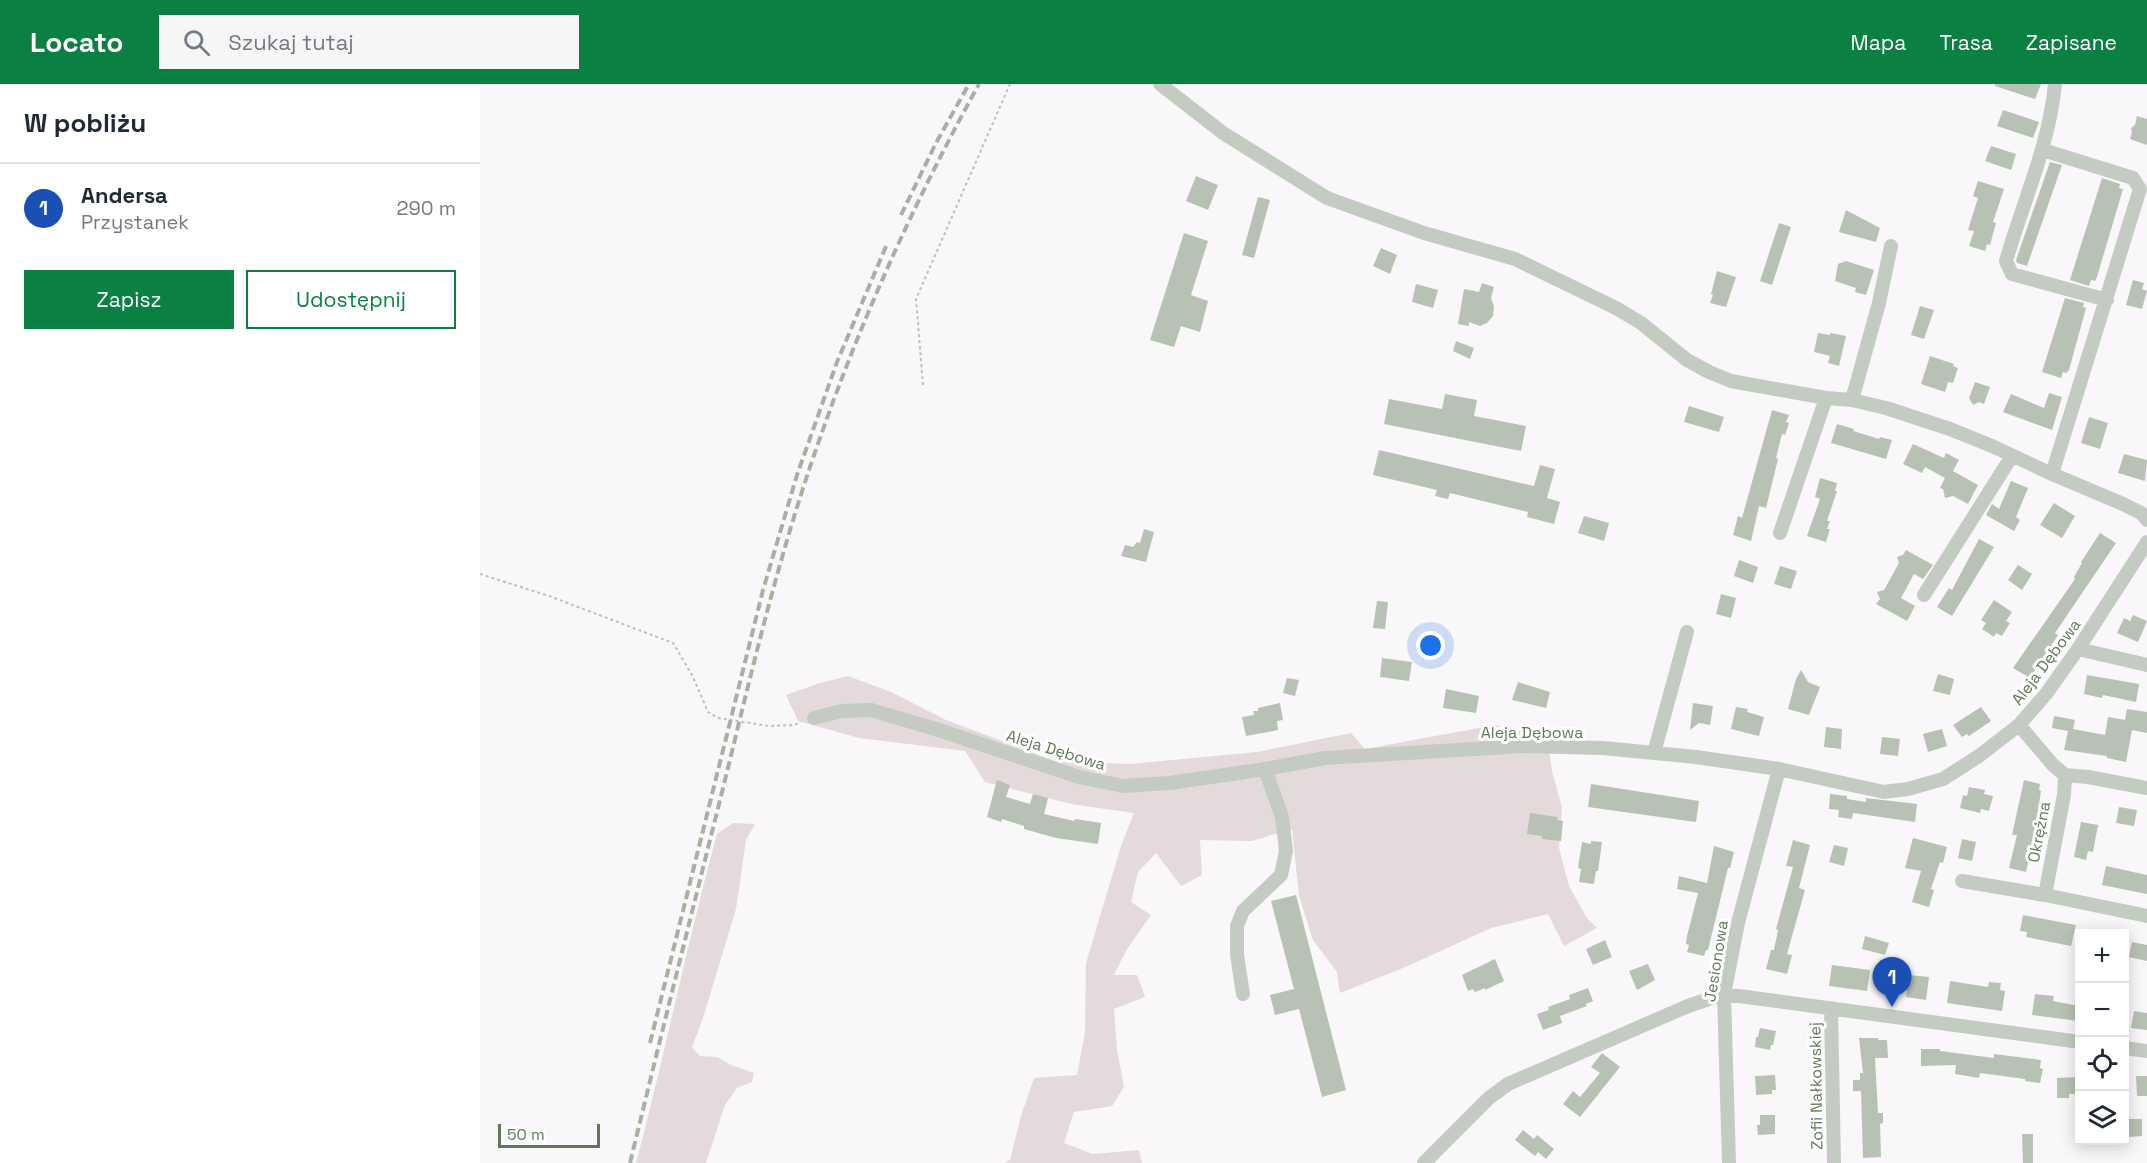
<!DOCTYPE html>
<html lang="pl">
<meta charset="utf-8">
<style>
:root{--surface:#fff;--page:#f6f6f7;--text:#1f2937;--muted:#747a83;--line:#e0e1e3;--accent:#0b8043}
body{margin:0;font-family:"Space Grotesk",sans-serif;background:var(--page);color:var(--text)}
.controls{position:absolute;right:18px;bottom:18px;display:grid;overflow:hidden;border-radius:0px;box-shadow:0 3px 15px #0003}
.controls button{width:54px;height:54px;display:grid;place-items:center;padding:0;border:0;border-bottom:2px solid var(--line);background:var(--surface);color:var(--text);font:30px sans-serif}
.scale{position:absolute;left:18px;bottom:15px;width:102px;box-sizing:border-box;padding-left:6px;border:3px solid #627959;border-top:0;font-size:16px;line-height:21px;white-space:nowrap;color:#627959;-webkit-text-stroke:4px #fff;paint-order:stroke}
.you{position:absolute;left:951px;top:562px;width:21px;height:21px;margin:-15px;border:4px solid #fff;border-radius:50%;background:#1a73e8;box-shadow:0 0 0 9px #1a73e833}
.badge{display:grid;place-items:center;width:39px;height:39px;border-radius:50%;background:var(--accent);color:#fff;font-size:20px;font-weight:700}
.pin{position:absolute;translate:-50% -50px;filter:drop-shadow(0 2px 3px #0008)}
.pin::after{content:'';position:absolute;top:32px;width:21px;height:18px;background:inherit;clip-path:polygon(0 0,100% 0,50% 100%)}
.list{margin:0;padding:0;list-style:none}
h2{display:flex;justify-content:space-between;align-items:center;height:78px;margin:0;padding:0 24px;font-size:26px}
h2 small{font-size:20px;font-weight:400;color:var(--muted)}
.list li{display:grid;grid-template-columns:39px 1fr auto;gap:18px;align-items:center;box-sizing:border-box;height:90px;padding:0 24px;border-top:2px solid var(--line)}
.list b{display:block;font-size:22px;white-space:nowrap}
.list p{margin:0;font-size:20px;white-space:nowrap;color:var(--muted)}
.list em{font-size:20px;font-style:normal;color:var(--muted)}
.actions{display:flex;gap:12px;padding:18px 24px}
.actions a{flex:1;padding:14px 0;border:2px solid var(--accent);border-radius:0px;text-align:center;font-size:21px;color:var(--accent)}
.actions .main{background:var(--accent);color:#fff}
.icon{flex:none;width:33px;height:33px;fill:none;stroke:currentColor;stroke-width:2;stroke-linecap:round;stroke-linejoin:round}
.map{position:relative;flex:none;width:1667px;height:1079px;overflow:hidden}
header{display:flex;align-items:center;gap:36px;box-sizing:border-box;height:84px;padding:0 30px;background:var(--accent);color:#fff}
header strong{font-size:28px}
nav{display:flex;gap:33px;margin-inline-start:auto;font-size:21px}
.search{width:420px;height:54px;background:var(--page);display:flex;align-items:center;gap:15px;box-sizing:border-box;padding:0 21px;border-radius:0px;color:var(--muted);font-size:22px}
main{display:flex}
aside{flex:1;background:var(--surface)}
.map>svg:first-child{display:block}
.green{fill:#e4dadb}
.building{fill:#b8c2b4}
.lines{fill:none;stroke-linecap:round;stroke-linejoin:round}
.path{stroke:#bcc1ba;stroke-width:2;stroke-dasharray:3 3;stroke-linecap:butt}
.street{stroke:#c4cbc2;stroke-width:14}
.rail{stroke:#a7b1a3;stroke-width:4;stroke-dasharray:9 4.5;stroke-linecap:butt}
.labels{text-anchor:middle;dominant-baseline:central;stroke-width:6;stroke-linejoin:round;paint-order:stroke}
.street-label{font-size:16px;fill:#627959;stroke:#fff}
</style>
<header>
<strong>Locato</strong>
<div class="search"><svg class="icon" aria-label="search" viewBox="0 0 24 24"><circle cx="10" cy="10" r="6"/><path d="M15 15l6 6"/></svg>Szukaj tutaj</div>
<nav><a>Mapa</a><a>Trasa</a><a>Zapisane</a></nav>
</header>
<main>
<aside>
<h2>W pobliżu<small></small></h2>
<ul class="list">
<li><span class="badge" style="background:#1a4fb4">1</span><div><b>Andersa</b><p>Przystanek</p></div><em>290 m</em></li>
</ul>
<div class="actions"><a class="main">Zapisz</a><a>Udostępnij</a></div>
</aside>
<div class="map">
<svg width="1667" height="1079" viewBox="0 0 1667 1079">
<rect width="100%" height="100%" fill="#f9f7f9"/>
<path class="green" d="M368,592L411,608L466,636L575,677L650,680L777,668L871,649L885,665L1015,641L1067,653L1072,687L1082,724L1079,764L1089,802L1107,834L1117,844L1084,862L1068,830L1011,844L928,882L860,909L857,888L833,856L819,812L812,745L772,757L720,756L722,791L701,802L676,769L658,788L651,818L671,831L647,865L634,891H657L665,913L634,925L637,966L644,1003L632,1022L594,1028L584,1059L613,1070L659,1066L662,1079H524L530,1076L541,1032L554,994L597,991L605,949L606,879L641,762L654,729L591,720L505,698L485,667L379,654L318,637L306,611L337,600Z
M253,739L275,740L266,756L256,825L223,934L212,963L220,972L237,973L251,981L274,989L272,998L257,1004L245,1021L226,1079H156C185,970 207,859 237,750Z"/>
<path class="building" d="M1515,0H1561L1555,15L1515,2Z
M1523,26L1559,38L1553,54L1517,42Z
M1657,32L1667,35V61L1650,55L1652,48L1651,44L1655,41Z
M1511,62L1536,70L1531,86L1505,77Z
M1570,78L1582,81L1547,182L1537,179L1536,176Z
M716,92L738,101L728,126L706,117Z
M1622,94L1640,100L1639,104L1643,105L1617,193L1615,197L1611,196L1609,202L1590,196Z
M1498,97L1524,105L1513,138L1516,139L1510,161L1507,160L1505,167L1489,162L1494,147L1488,146L1498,114L1493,112Z
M778,113L790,116L774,174L762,171Z
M1366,126L1400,144L1396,158L1359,148Z
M1299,139L1311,143L1292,201L1280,197Z
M704,149L728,157L711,211L728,217L720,248L701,242L694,263L670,256Z
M901,164L917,171L910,190L893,182Z
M1366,177L1394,186L1386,211L1375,208L1376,204L1355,197L1358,180Z
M1237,187L1256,193L1246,223L1230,219L1233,211L1231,210Z
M1653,196L1664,199L1662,205L1667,207L1662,225L1646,221Z
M1002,199L1014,203L1011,214L1014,222L1013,232L1007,239L1000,242L989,238V242L978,240L984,205L999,208Z
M936,200L958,206L953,224L932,218Z
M1585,214L1604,219L1603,223L1606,224L1589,286L1586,289L1583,288L1581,294L1562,288Z
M1440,222L1454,226L1444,255L1431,251Z
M1338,249L1350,251V249L1366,252L1359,282L1348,279L1350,272L1334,268Z
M976,257L994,264L990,275L973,267Z
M1450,272L1474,280L1473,282L1478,284L1473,299L1468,298L1465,308L1441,300Z
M1495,298L1510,303L1504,320L1499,318L1493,321L1489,314Z
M1569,309L1582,313L1572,346L1523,328L1531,310L1564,324Z
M965,310L997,316L994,332L1046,342L1041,367L904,340L909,315L962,325Z
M1209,322L1244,333L1239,348L1204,338Z
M1292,326L1309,331L1306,338L1309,339L1305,351L1302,350L1296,374L1298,375L1286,424L1279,422L1271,457L1253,451L1258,432L1262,434Z
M1609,333L1628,339L1620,365L1601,359Z
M1357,340L1374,345L1373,347L1399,355L1400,353L1412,356L1406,375L1351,359Z
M1433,360L1464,374L1466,369L1479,376L1473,387L1498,401L1488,420L1473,412L1465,414L1463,405L1460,404L1465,394L1445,383L1442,389L1423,380Z
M899,366L1054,402L1060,381L1075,385L1067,414L1080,418L1074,440L1047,433L1048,428L970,409L968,415L955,412L957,406L893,391Z
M1644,370L1667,376L1665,397L1638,389Z
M1340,394L1357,399L1355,407H1357L1347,437H1350L1347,445H1350L1346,458L1327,452L1340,415L1335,413Z
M1531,397L1548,404L1536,433L1540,436L1534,447L1506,431L1512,420L1519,425Z
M1574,419L1595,432L1582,454L1560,441Z
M1104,432L1129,439L1124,457L1098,449Z
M664,445L674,448L666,478L641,472L645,461L653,463L657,458L660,459Z
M1620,449L1636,459L1575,549L1578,551L1550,594L1533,584L1595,495L1594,493L1602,479L1601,478Z
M1499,455L1514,463L1472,532L1457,523L1469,504L1472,506Z
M1426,466L1453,481L1443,495L1434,490L1421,514L1435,522L1427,537L1396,520L1400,515L1397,508L1404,506L1419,479L1417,473L1423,471Z
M1259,476L1278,483L1273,499L1254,492Z
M1538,481L1552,490L1542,506L1528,496Z
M1300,482L1317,487L1311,505L1294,500Z
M1241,510L1256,514L1251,534L1236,530Z
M1514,516L1532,528L1526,537L1530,539L1522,552L1516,549L1514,553L1502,545L1506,539L1501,536Z
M897,517L908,518L905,545L893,544Z
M1653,531L1667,537L1658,558L1637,549L1644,534L1650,537Z
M902,574L932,578L929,597L900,593Z
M1321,586L1328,598L1340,603L1329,631L1308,625L1316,595Z
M1458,590L1474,595L1470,611L1453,607Z
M1607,591L1659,600L1656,618L1623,611L1622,614L1604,610Z
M807,594L819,596L815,612L803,609Z
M1038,598L1070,608L1066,624L1032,616Z
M966,605L999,612L996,629L963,624Z
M800,619L803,636L797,637L798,646L766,652L762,633L774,631L773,627H778V624Z
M1213,619L1233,622L1230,641L1219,639L1210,646Z
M1256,623L1268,625L1267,628L1284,633L1279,652L1251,645Z
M1501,623L1511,637L1489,652L1487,650L1482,653L1473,641Z
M1647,625L1667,628V649L1652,646L1646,678L1627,674V672L1584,666L1588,647L1572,644L1574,632L1595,636L1593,645L1625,651L1628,633L1645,636Z
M1346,643L1362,645L1361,665L1344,663Z
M1462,645L1467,662L1448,668L1443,650Z
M1402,653L1420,655L1418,672L1400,670Z
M517,696L530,701L526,713L550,720L553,710L568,714L564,730L594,737L595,735L621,739L618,760L576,754L544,745V742L522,735L521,738L507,733Z
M1544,696L1560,700L1559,706L1561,707L1550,779H1548L1546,788L1529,784L1537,751H1532Z
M1111,700L1219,717L1216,738L1108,723Z
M1489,703L1505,706L1504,710L1513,712L1509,727L1501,725L1500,729L1480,724L1483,711L1487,712Z
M1350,710L1367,712V715L1386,718V714L1437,720L1435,738L1373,729L1372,735L1358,733L1359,726L1349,725Z
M1639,723L1657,726L1654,742L1636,739Z
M1050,729L1077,733V736L1083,737L1081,757L1062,755V752L1047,750Z
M1601,738L1618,741L1613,768L1608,767L1606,776L1594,773Z
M1433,754L1467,763L1463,779L1460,778L1451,805L1454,806L1449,823L1432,818L1441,787L1425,784Z
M1482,755L1496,758L1492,777L1478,774Z
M1313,756L1330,761L1319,804L1325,806L1307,870L1312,871L1307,890L1286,885L1291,866H1294L1298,846L1296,845L1313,783L1306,782Z
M1111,757L1122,758L1118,787H1116L1114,800L1099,798L1101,785L1098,784L1102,758L1111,760Z
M1354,761L1368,764L1364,782L1349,778Z
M1234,762L1254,768L1250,784H1248L1228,866H1226L1224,872L1207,868L1209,861L1206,860L1207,852L1218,809L1197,805L1199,792L1227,799Z
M1626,782L1667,791V810L1622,801Z
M816,811L866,1006L842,1013L819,925L795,931L790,911L814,905L791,817Z
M1543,831L1596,841L1591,862L1546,853L1547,848L1540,847Z
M1385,852L1409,859L1405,871L1382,865Z
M1125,856L1132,873L1113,881L1106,865Z
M1652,858L1667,861V877L1649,873Z
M1015,875L1024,897L1005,906V904L995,908L993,905L988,907L982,891Z
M1168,880L1175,896L1157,906L1149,887Z
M1352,881L1390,886L1387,907L1349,902Z
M1429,891L1449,893L1446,916L1426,913Z
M1470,897L1508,903L1509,898L1521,899L1520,906L1525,907L1522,927L1467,919Z
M1108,904L1113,917L1106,920L1107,922L1080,932L1082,939L1063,946L1057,930L1069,926L1068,923L1090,915L1089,911Z
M1555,910L1574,912L1573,917L1599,922V937L1552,931Z
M1654,927L1667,929V946L1651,944Z
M1280,944L1296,947L1293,961H1291L1290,966L1275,963L1276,953H1278Z
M1379,954H1398V956H1407L1408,974H1395L1398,1029H1403V1039L1400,1040L1401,1073L1383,1074L1381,1007H1373V996H1380V989H1383Z
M1441,965H1460V967L1514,974V970L1561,976L1560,984L1563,985L1560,999L1545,997V995L1500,989L1499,994L1475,990L1476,981L1441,982Z
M1122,969L1140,983L1100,1033L1083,1020L1093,1007L1100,1013L1120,989L1111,983Z
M1295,991L1296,1006H1292V1010L1276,1011L1275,992Z
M1656,992H1667V1012H1657Z
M1599,993V1010H1589V1014H1577V994Z
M1280,1031H1295V1050L1278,1051L1277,1041H1280Z
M1644,1035H1662V1052L1649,1053V1046H1644Z
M1043,1046L1054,1055L1057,1051L1074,1065L1066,1075L1058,1068L1055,1072L1035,1056Z
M1542,1050H1553V1079H1543Z"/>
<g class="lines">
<path class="path" d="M443,301L436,215L530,0
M0,490L69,512L193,559L212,591L228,628L238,634L289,642L314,641L321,638"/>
<path class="street" d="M680,0L743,49L847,114L944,149L1035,175L1136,224L1161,239L1207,276L1229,288L1251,297L1346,314L1372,316L1406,324L1470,345L1512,362L1572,390L1643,420L1661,429L1667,436
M1575,0C1569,62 1543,118 1526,177L1532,190L1627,216
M1563,66L1653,94L1660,105L1572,390
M1372,316L1399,219L1411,162
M1300,449L1346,314
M1444,511L1532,372
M1598,565L1667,581
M334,634L362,627L391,626L459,646L599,693L643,702L690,699L785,685L845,674L1043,662L1123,664L1216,673L1299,685L1404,708L1428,705L1463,695L1499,672L1539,641L1566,610L1598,565L1667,458
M1539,641L1573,681L1585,691L1608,693L1667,704
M1174,669L1207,548
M1585,691L1584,711L1565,811L1667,832
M1482,797L1565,811
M763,910L757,871V842L763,827L801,791L806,767L802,733L785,685
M1351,924L1354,1079
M1644,964L1667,967
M944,1079L1009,1014L1028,1000L1208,922L1244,910L1600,958
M1249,1079L1244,910L1258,839L1299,685"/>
<path class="rail" d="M421,131L456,59L489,0
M170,959L283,506L317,391L357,278L407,160
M150,1079C181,951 213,824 245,696C270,594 294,492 327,392C372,256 430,125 499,0"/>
</g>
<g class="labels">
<g class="street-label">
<text transform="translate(1566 578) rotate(-53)">Aleja Dębowa</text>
<text x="1052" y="648">Aleja Dębowa</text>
<text transform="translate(576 666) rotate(17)">Aleja Dębowa</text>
<text transform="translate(1559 748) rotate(-79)">Okrężna</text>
<text transform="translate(1236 877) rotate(-81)">Jesionowa</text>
<text transform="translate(1336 1002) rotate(-91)">Zofii Nałkowskiej</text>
</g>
</g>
</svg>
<div class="controls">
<button>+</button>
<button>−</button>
<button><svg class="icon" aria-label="locate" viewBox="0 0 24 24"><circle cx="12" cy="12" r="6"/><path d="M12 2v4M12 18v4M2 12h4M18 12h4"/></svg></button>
<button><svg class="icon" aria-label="layers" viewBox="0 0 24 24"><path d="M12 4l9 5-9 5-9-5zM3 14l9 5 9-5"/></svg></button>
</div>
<div class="scale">50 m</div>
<div class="you"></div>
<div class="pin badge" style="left:1412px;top:923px;background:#1a4fb4">1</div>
</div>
</main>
